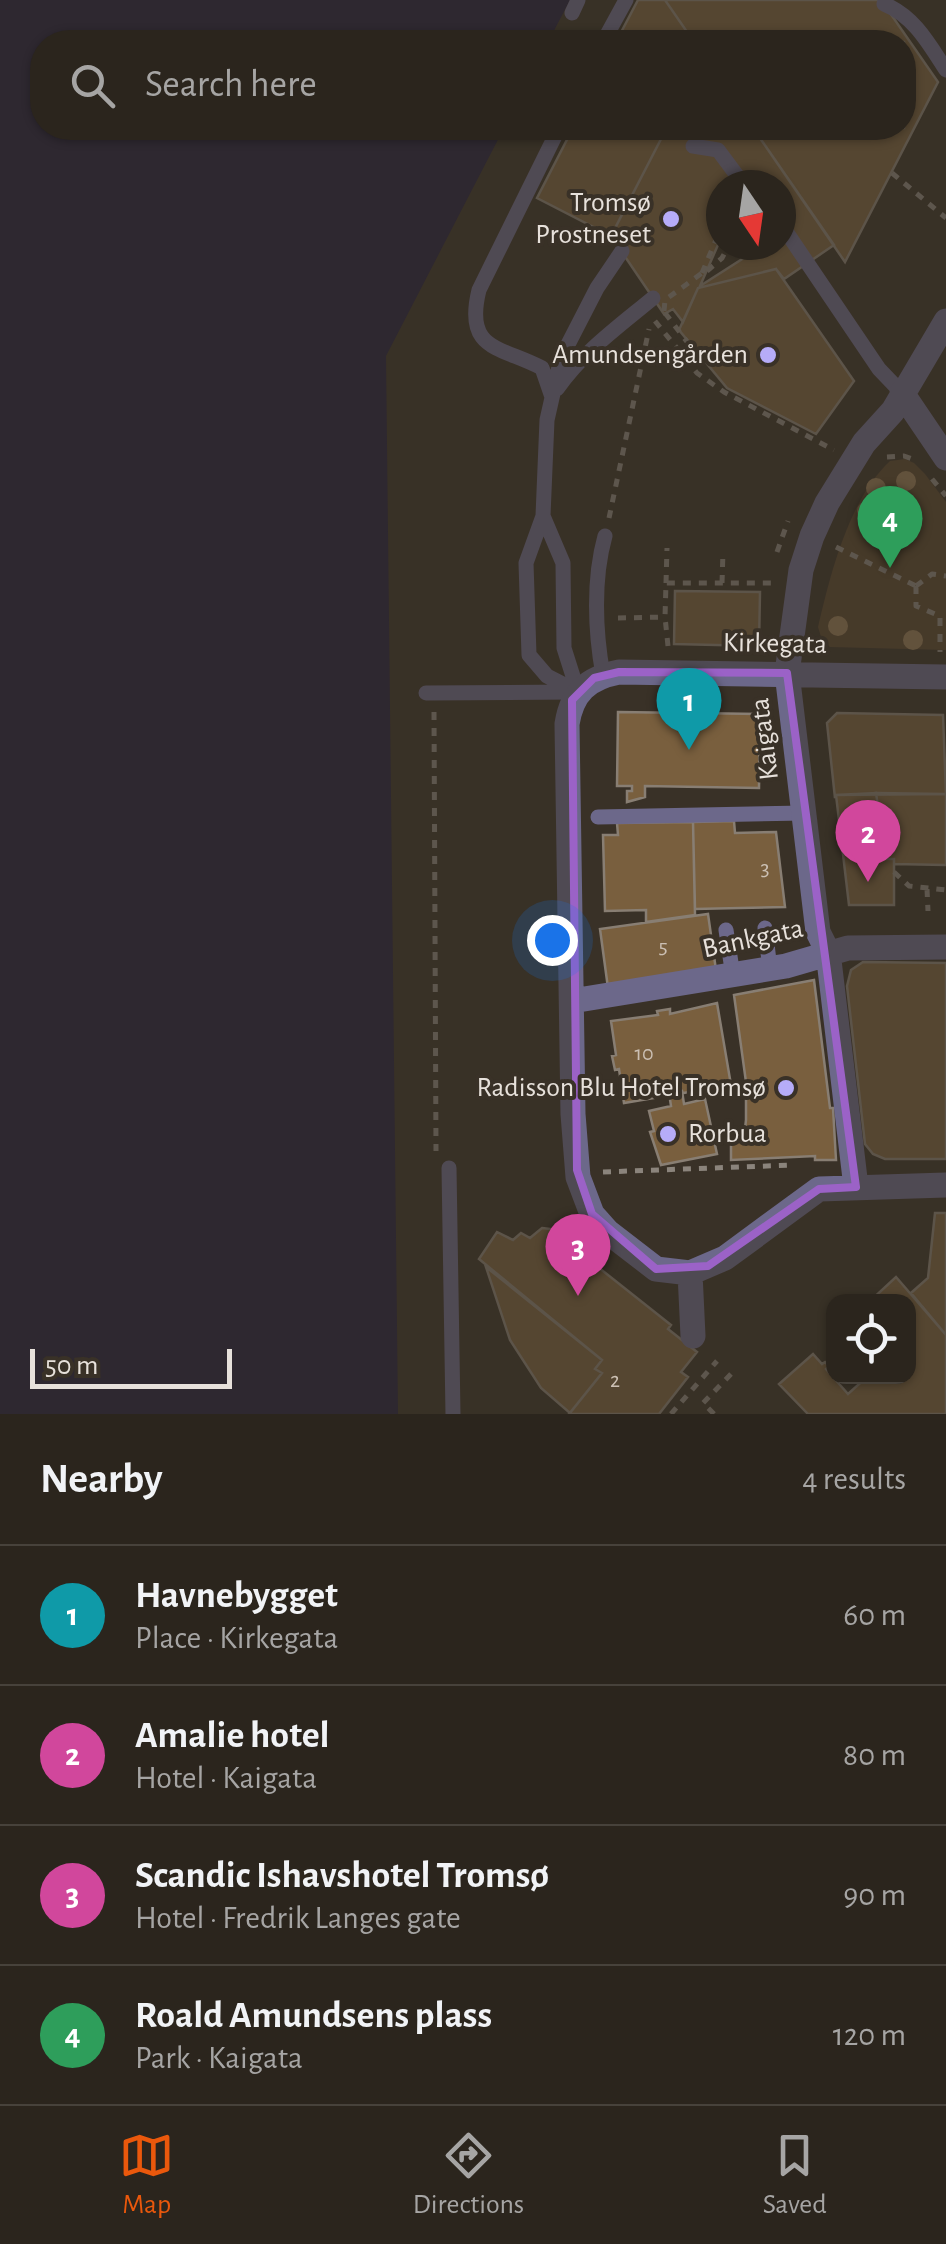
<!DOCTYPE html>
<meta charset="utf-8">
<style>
:root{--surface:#2b251d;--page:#37312a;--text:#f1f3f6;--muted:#a6a5a4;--line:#47423b;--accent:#ea580c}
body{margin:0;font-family:"Alegreya Sans",sans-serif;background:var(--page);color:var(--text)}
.controls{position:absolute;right:30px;bottom:30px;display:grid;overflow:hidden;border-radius:20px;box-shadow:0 2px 8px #0004}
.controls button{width:90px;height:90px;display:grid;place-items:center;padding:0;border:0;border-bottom:2px solid var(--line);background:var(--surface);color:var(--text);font:50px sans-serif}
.compass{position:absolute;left:706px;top:170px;width:90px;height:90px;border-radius:50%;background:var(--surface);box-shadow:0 2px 8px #0004;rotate:167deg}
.scale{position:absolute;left:30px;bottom:25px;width:202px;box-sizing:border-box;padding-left:10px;border:5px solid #e7e1db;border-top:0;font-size:28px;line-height:35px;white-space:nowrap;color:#e7e1db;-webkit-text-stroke:8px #393127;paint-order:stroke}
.you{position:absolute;left:552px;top:940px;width:35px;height:35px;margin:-25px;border:8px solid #fff;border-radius:50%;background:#1a73e8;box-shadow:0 0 0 15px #1a73e833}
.badge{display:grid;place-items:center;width:65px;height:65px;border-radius:50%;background:var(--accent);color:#fff;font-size:32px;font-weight:700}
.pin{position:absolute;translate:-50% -82px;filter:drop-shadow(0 2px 5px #0008)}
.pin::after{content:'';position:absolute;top:52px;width:35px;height:30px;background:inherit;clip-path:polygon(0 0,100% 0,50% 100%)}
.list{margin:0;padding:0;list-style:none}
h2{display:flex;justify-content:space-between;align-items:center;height:130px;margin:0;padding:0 40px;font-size:42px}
h2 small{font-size:32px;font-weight:400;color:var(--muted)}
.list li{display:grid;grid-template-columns:65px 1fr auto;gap:30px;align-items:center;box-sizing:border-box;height:140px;padding:0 40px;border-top:2px solid var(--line)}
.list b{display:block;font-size:38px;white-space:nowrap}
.list p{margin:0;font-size:32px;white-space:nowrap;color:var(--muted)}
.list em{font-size:32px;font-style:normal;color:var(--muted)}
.icon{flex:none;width:55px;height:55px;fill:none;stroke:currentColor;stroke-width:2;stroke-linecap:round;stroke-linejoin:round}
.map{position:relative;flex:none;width:946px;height:1414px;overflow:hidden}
.search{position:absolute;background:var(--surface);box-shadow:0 2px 8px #0004;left:30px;right:30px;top:30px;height:110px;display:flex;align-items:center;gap:25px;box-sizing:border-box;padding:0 35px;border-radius:40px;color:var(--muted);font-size:38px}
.sheet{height:690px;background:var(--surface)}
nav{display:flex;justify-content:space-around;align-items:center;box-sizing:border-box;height:140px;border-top:2px solid var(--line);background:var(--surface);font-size:28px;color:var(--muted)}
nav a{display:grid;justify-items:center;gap:5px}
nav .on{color:var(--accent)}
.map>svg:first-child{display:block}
.green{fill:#58452e}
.water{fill:#221d3c}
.building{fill:#795f3e;stroke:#887e73;stroke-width:2.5;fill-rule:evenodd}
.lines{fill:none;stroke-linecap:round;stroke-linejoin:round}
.path{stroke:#8b847c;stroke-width:5;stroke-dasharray:8 8;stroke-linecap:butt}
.service{stroke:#6c688a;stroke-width:15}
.minor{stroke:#6c688a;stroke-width:25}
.path-bridge{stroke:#8b847c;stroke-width:5;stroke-dasharray:8 8;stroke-linecap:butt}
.service-bridge{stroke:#6c688a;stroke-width:15}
.tree{fill:#967b58}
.marked{fill:none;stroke:#9b62c7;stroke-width:8;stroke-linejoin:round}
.poi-dot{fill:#b6acf8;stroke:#393127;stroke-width:4}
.labels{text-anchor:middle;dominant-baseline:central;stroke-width:8;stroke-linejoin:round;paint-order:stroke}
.number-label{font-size:22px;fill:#ccc0b4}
.poi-label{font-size:28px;fill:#e7e1db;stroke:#393127;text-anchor:end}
.street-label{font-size:28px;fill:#e7e1db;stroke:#393127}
</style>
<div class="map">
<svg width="946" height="1414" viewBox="0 0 946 1414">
<rect width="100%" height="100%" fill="#393127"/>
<path class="green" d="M905,459L914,463L925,474L946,502V650L830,647L822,640L818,627C830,575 849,499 890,461Z"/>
<path class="water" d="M0,0H570L548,42H42V128H504L386,356L398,1414H0Z"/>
<path class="building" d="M638,0H665L694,42H616Z
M665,0H881L938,82L845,262L753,128H904V42H694Z
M573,128H638L661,139L611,236L537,198Z
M638,128H753L834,245L784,279L776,269L698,288L683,322L673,309L664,314L611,236L661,139ZM721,185H781V245H759L761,247L700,286L721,238Z
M776,269L854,381L816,434L727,388L679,330L698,288Z
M675,591L760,592L759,646L674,644Z
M618,712L760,714L759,788L645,786V797L627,802V791H632V786H617Z
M837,713L943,715L946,794L836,795L835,798L827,723Z
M876,793L879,813L887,812V859H894V905H849L836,795Z
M876,793L946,794V865L894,864V859H887V812L879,813Z
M734,821L735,833L776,832L785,907L695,909L693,822Z
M693,822L695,915L646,922V910L605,911L603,835H618L617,823Z
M708,914L716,970L608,988L600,929Z
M863,962L946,963V1159H885L873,1154L865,1144L847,986L851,970Z
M814,980L830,1108H833L836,1160H815V1156L731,1160V1129H745L746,1120V1082L734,995Z
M717,1003L731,1085L624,1103L619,1069L615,1070L612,1056L616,1055L611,1021L658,1015L657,1011L670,1009V1014Z
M682,1091L684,1104L705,1099L717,1154L661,1165L650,1132L654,1131L649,1111L671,1106L669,1093Z
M935,1213H946V1335L911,1293L928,1278Z
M542,1228L550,1229L671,1325L668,1329L697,1352L681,1372L688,1377L659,1414H569L602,1373L595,1369L602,1360L479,1259L497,1232L513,1240L521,1233L530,1238Z
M486,1267L602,1360L595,1369L602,1373L570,1413L541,1388L510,1340Z
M896,1277L946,1335V1414H808L779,1384L813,1354L822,1364L825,1362L829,1366L826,1369L848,1394L868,1376H908V1302H869Z"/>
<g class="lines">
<path class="path" d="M892,173L946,218
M786,205L798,194
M707,271L722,258L729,245
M702,273L721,228
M665,313L698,356L688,364
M655,321L697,373L724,392L834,450
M887,457L904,456L915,460
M932,479L946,496
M609,518L649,329
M836,547L916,586
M777,552L788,521
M666,583L667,548
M722,583L723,551
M916,586V606L940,616V652
M916,586L932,574L946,576
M618,618L665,617
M668,646L665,617L666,583H775
M434,712L436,1151
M894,872L909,886L946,890
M927,889L928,911
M603,1172L794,1165
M671,1414L717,1361
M714,1414L703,1403L731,1374"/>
<path class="service" d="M884,4C914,16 929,44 946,70
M572,13L578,0
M603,42L626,0
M781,224L879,369L902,393
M557,389C583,352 618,327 653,298
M552,397L542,368C500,346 464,351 479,290L559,128
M543,516L563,563L564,648L578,692
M603,675C595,631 593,579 605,536
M578,692L547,676L529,655L526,563L543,516L547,420L561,358L597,288L622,251
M426,693L574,692
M598,817L804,813
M765,928L770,969
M726,930L733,976
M449,1168L453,1414"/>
<path class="minor" d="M902,393L946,458
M946,677L619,672C588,678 572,692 567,724L573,1114L578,1177L592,1214L608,1232L656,1269L690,1273L725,1258L819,1189L946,1185
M572,1001L786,966L848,948L946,947
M856,1187L828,952L818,932L787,673L801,570L812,536L827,503L864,443L893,411L946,321
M690,1273L693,1336"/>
<path class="path-bridge" d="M664,311L665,300L702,273"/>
<path class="service-bridge" d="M693,146L718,150L744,185"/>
</g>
<g class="tree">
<circle cx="906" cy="481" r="10"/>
<circle cx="876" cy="488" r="10"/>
<circle cx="867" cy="511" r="10"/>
<circle cx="838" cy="626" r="10"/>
<circle cx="913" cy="640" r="10"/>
</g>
<path d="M0 0H946V1414H0ZM619,672L787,673L856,1187L819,1189L708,1266L656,1269L592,1214L577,1170L572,700L594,678Z" fill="#393127" fill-opacity=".55" fill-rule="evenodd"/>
<path class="marked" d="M619,672L787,673L856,1187L819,1189L708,1266L656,1269L592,1214L577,1170L572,700L594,678Z"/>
<g class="poi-dot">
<circle cx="671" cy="219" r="10"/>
<circle cx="768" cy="355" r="10"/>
<circle cx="786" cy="1088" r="10"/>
<circle cx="668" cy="1134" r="10"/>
</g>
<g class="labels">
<g class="number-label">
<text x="765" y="868">3</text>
<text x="663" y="946">5</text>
<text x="644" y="1053">10</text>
<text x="615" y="1380">2</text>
</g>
<g class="poi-label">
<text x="651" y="203">Tromsø<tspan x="651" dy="32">Prostneset</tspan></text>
<text x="748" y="355">Amundsengården</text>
<text x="766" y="1088">Radisson Blu Hotel Tromsø</text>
<text x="688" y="1134" text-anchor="start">Rorbua</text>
</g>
<g class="street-label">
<text transform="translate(775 644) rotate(1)">Kirkegata</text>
<text transform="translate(765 739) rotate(-97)">Kaigata</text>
<text transform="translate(753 939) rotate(-12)">Bankgata</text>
</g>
</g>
</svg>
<div class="controls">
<button><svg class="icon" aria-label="locate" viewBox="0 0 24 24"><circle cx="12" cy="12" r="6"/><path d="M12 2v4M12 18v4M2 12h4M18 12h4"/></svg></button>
</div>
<svg class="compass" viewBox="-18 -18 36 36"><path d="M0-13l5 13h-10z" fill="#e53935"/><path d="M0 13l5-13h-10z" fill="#a6a5a4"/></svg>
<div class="scale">50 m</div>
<div class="you"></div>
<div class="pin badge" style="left:689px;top:750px;background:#0f9aa8">1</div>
<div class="pin badge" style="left:868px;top:882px;background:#d1479c">2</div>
<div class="pin badge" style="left:578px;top:1296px;background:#d1479c">3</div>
<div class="pin badge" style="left:890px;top:568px;background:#2e9e5b">4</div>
<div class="search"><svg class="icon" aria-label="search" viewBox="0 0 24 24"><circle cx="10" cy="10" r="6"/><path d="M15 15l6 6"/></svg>Search here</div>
</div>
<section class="sheet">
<h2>Nearby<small>4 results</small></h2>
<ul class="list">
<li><span class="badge" style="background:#0f9aa8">1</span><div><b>Havnebygget</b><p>Place · Kirkegata</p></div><em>60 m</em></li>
<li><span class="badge" style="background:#d1479c">2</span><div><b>Amalie hotel</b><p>Hotel · Kaigata</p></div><em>80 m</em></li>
<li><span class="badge" style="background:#d1479c">3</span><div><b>Scandic Ishavshotel Tromsø</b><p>Hotel · Fredrik Langes gate</p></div><em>90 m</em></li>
<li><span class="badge" style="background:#2e9e5b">4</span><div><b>Roald Amundsens plass</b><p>Park · Kaigata</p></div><em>120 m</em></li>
</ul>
</section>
<nav>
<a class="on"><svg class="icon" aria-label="map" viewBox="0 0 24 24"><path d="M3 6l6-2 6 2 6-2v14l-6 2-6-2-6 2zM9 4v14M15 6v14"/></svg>Map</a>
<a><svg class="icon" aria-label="directions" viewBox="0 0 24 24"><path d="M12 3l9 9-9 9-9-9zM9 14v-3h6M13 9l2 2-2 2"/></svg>Directions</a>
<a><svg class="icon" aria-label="saved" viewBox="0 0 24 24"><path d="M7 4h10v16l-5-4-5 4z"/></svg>Saved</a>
</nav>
